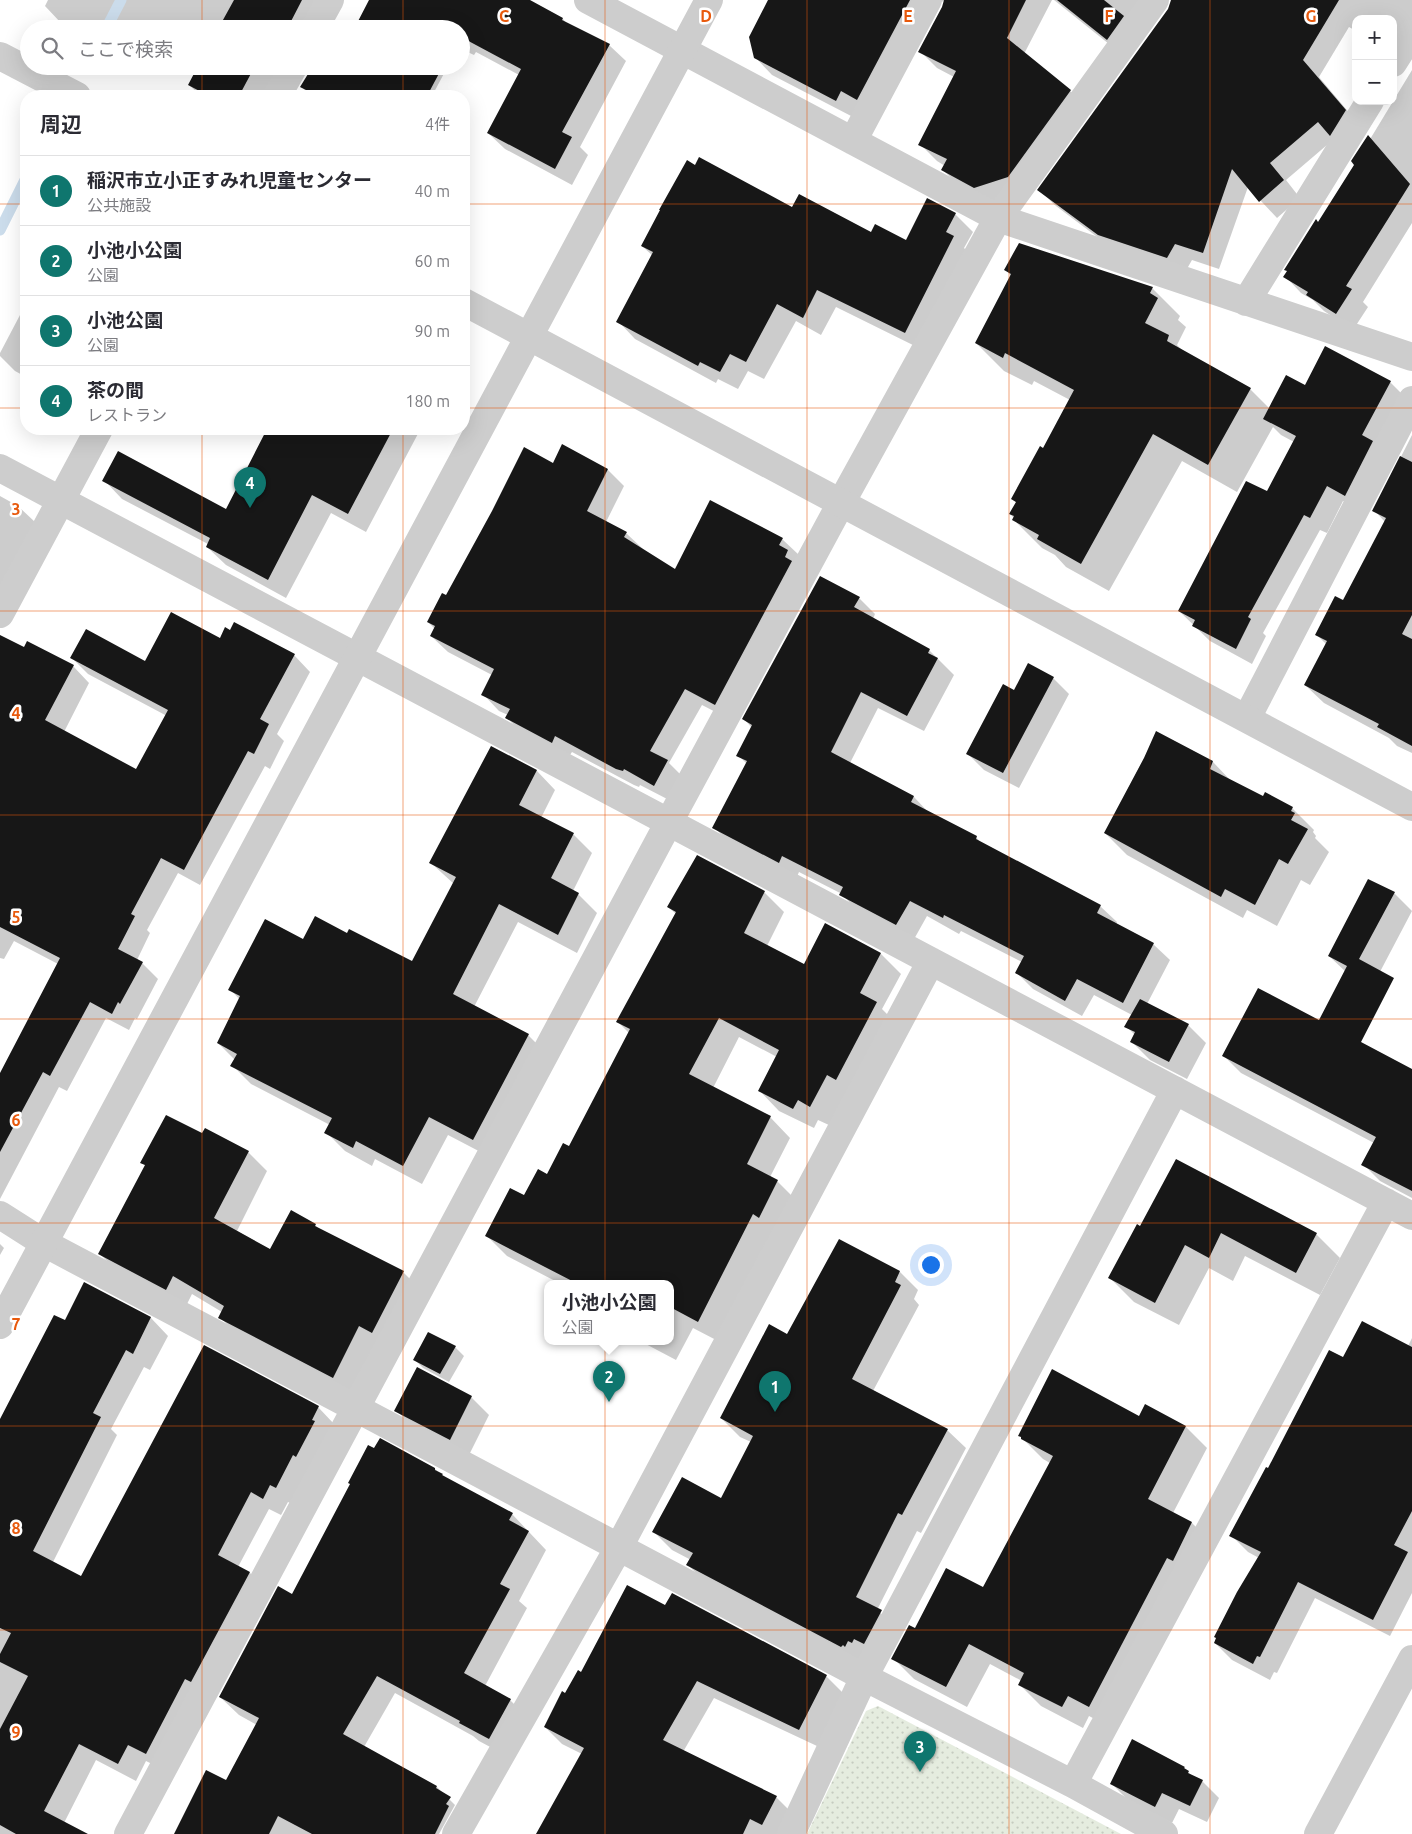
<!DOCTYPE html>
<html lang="ja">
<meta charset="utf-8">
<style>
:root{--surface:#fff;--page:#f7f7f7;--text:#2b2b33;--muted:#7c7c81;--line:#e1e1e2;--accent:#0f766e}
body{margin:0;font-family:Ubuntu,"Noto Sans JP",sans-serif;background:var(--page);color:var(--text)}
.controls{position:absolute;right:15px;top:15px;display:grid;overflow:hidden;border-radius:10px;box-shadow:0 5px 20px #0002}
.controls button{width:45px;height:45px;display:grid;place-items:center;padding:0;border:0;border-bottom:1px solid var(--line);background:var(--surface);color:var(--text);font:25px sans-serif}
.you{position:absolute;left:930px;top:1264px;width:18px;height:18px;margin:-12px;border:4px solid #fff;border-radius:50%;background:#1a73e8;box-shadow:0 0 0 8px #1a73e833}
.badge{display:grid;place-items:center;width:32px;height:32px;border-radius:50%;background:var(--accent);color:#fff;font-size:16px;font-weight:700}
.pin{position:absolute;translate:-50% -41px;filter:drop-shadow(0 1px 2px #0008)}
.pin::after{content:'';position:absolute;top:26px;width:18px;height:15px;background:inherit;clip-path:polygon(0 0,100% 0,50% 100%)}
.popup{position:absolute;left:544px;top:1280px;width:130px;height:65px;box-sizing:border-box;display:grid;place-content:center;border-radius:10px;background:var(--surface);filter:drop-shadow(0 1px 4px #0005);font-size:16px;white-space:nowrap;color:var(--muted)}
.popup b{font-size:19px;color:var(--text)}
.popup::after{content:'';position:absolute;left:50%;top:100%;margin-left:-10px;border:10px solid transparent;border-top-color:var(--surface)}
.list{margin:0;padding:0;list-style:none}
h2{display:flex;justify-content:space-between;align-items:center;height:65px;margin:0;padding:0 20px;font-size:21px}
h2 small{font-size:16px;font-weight:400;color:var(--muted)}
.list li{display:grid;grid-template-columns:32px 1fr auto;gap:15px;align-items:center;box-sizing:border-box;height:70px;padding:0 20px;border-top:1px solid var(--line)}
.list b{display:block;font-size:19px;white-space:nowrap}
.list p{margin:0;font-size:16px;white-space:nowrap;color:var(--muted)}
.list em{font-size:16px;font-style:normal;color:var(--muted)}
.icon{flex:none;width:28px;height:28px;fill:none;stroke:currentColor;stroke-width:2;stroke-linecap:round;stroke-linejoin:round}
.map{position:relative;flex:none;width:1412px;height:1834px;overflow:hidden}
.search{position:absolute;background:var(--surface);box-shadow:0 5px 20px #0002;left:20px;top:20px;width:450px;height:55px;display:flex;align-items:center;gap:12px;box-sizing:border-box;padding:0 18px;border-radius:28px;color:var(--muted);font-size:19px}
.panel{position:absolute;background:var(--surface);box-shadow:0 5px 20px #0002;left:20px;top:90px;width:450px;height:345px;border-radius:20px}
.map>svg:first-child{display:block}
.park{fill:url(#park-dots)}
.shadow{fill:#0003}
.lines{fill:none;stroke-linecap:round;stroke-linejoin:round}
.stream{stroke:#cbdceb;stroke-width:11}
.building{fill:#171717}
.minor{stroke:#cdcdcd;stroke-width:28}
.tertiary{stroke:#cdcdcd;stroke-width:28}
.grid{fill:none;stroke:#e8590c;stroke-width:1;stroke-opacity:0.55}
.grid-label{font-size:16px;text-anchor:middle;font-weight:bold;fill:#e8590c;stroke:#fff;stroke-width:5;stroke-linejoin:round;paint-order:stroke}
</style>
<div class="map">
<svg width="1412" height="1834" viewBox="0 0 1412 1834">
<defs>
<pattern id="park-dots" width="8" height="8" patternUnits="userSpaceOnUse" patternTransform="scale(1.25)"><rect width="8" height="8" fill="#e5ecdf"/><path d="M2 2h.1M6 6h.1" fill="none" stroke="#c5cbc0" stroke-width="1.8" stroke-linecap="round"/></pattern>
</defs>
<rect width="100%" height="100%" fill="#fff"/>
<path class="park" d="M878,1706L1121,1834H807L866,1711Z"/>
<path class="shadow" d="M48,0H328L312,29H134L115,19L110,29H73L61,23L45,6Z
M371,0H528L563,19L567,24L609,45L626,61L580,147L588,155L572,185L505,149L488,133L519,75L476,52L474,55L461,49V29Z
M769,0H1052L1024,54L1070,91L1087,107L992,204L960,187L943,170L945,166L937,161L920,144L954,77L937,68L920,51L943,7L944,1L936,4L853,117L772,75L755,57Z
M1054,0H1165L1124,56Z
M1185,0H1412V46L1393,54V19H1356V31L1349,27L1319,77L1362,128L1334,139L1286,180L1300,198L1277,218L1248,187L1219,269L1192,260L1184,274L1116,251L1056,206L1039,190Z
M199,66H448L432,96H311L302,87L311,67L303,69L264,96H201L189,85Z
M1412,70V223L1363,302L1368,307L1353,330L1324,311L1313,300L1301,293L1285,276L1355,164Z
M792,208L871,234L906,241L955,214L973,232L964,248L971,255L923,350L836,307L821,335L796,321L764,379L748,371L738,389L718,379L716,383L635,339L618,321L653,256L642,246Z
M1006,270L1152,288L1180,316L1178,320L1186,327L1177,345L1184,352L1250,389L1270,409L1305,387L1390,382L1406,398L1361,511L1343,501L1327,533L1320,530L1263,633L1266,636L1252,664L1210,641L1179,611L1268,493L1294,442L1281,435L1273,427L1237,492L1182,461L1109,591L1066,567L1055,555L1042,548L1013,519L1014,518L1010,514L1017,503L1012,499L1044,450L1070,400L1034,381L1032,385L1004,371L976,343L1011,276Z
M20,315L26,319V377L15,371L0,356V353Z
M269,429H428L426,433L420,430L366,532L331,513L286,598L226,565L207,547L208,544L122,499L104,480L226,510Z
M1412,435V753L1397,746L1389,738L1324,703L1305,685L1326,644L1317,635L1343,602L1385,522L1374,510Z
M553,464L608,470L624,486L606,522L626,533L643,549L676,570L782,539L799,555L731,720L702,705L669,763L684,778L671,801L640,785L639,787L634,785L572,752L568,758L523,734L507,718L508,715L499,711L483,694L492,675L448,652L431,636L435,629L428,622L446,596Z
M0,496L18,506L35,522L0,605Z
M859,598L875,614L873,619L929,650L954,675L924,731L878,708L850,763L914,797L929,813L976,837L982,844L1100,906L1117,922L1116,925L1153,944L1170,960L1147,1004L1188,1025L1206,1043L1187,1079L1150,1060L1132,1042L1135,1035L1126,1026L1132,1015L1094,995L1082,1016L1033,989L1016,972L1022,962L961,931L959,934L927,916L913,941L857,911L842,894L799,872L796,879L730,844L714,827L747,764L738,755L752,728L744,719Z
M220,640L294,655L310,672L277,734L284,741L270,769L265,766L200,885L178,873L147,930L150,933L137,960L142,963L158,979L137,1019L135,1018L129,1030L106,1018L67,1091L59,1087L0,1199V1076L58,964L14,941L4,959L0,958V672L73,666L89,683L64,732L137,771L167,716L88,674L72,658L146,662Z
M1053,678L1069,694L1019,788L984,770L968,754L1015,691Z
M1157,733L1213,762L1232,782L1264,798L1292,808L1314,830L1313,832L1316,836L1315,838L1329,852L1310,885L1301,880L1277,926L1247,910L1243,918L1127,855L1105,833Z
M491,747L537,771L555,790L541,818L574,835L592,853L573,891L578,894L597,913L577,953L518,922L474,1007L528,1035L547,1054L492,1158L448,1135L422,1184L375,1159L372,1166L345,1151L326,1132L330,1125L251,1084L232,1065L235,1060L218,1043L240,1000L230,989L304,941L347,934L412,962L454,884L431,863Z
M764,892L784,912L767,946L805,966L881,954L901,974L882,1009L896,1023L831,1126L818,1120L814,1128L779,1111L759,1090L777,1057L739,1037L713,1088L770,1117L790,1138L770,1177L777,1181L797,1201L718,1341L693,1328L676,1360L640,1341H670V1283H559L507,1256L487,1236L547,1176L569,1147L629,1033L618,1022L676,914L668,907Z
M1394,893L1412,911L1372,987L1347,973L1329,956Z
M1224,1056L1412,1071V1198L1380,1181L1363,1164L1374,1143L1241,1073Z
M202,1135L248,1152L267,1171L237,1231L271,1250L315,1225L321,1231L403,1272L422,1291L353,1397L239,1337L220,1317L222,1312L192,1294L185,1308L119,1273L100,1254L146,1166L142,1163Z
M1141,1227L1316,1234L1340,1258L1320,1295L1245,1256L1233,1281L1209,1268L1179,1325L1134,1302L1110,1278Z
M0,1244L4,1248L0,1255Z
M900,1272L918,1290L914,1299L919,1305L873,1391L947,1430L966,1448L921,1533L917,1531L877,1610L900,1630L864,1664L707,1584L688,1565L691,1560L672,1550L654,1532L721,1500L751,1442L740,1437L721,1418L788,1336Z
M85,1284L151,1318L168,1336L150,1370L144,1367L111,1429L117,1435L53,1562L82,1578L318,1407L335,1425L294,1505L288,1502L281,1515L269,1509L238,1567L250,1573L267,1590L164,1770L146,1761L136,1781L96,1760L64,1823L85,1834H0V1422L65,1322Z
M1412,1338V1593L1390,1636L1315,1598L1277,1673L1274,1672L1270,1680L1232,1660L1215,1643L1259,1558L1248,1552L1231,1535L1268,1470L1343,1359L1408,1346Z
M455,1347L464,1356L449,1382L423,1368L415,1360Z
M471,1397L489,1415L468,1457L414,1428L396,1410Z
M1146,1406L1186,1427L1207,1448L1173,1513L1192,1523L1213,1544L1110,1727L1089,1716L1083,1728L1041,1706L1020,1685L1022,1681L990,1664L967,1707L914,1679L893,1658L915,1629L983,1589L1050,1463L1043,1459L1022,1438L1140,1417Z
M435,1469L446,1478L512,1514L546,1550L519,1601L527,1608L485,1686L510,1700L528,1718L507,1756L479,1741L473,1736L395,1693L364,1747L437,1787L455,1805L439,1834H186L227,1781L257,1725L239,1715L220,1697L292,1595Z
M672,1595L826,1676L844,1694L817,1746L714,1698L683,1752L776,1797L794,1815L784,1834H538L582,1754L562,1744L545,1727L581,1673L665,1607Z
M1184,1768L1193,1777L1202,1781L1219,1798L1207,1822L1179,1809L1172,1823L1128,1800L1111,1783Z"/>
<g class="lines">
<path class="stream" d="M106,29L121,0
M0,230L26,178"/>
</g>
<path class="building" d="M234,0H302L287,29H218Z
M369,0H530L563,18L562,20L610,44L562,132L572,137L555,169L487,133L521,69L461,37V29H354Z
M768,0H910L857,100L841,91L836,101L754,58L749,37Z
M944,0H1026L1007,38L1071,90L1008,177L974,188L941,170L947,159L918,145L956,71L918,52L942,7Z
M1057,0H1104L1124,16L1107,40Z
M1171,0H1339L1303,60L1346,110L1330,136L1318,122L1270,163L1284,180L1259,202L1232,169L1203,253L1175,244L1167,258L1098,235L1037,190L1168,9Z
M198,66H255L239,96H209L188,85Z
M259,66H276L272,73Z
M310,66H443L427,96H318L300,87L308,74Z
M1368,135L1410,184L1346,286L1352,289L1336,314L1306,295L1308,292L1283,277L1287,271L1284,270L1316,219L1318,222L1354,165L1351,161Z
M699,157L792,207L799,194L871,232L875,224L906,240L927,198L956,213L946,232L954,236L905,333L817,290L803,318L777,304L746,362L730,354L720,372L700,362L698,366L616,322L653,252L641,246L660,210H659L687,160L695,165Z
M1019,243L1153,287L1150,293L1158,298L1145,323L1169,335L1167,341L1251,388L1208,465L1153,434L1081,564L1037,539L1039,535L1012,520L1014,516L1009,514L1016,502L1011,499L1040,446L1043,448L1074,390L1005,353L1003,358L975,343L1011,274L1004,270Z
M1325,346L1391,381L1362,435L1373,441L1345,496L1327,486L1310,518L1304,515L1248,617L1251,619L1236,649L1192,626L1195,620L1178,611L1246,481L1267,491L1296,436L1263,419L1286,375L1305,385Z
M267,429H393L348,514L312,495L268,580L206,547L210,538L102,481L118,451L226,509Z
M562,444L608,469L587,511L627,532L624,537L675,569L710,500L783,538L779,545L788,550L785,557L792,561L715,705L685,689L650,751L668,760L654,786L624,769L623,771L616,769L555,736L552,743L505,718L510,709L481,695L494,669L430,636L435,626L427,622L442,593L446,595L492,511L524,447L553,463Z
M1400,456L1412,462V615L1402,634L1412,639V746L1377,727L1379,724L1304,685L1327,641L1315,635L1335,596L1343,600L1386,518L1372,511Z
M820,576L860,597L854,607L930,649L928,653L938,658L907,716L861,692L831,752L914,796L911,802L977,836L976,839L1101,905L1097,913L1154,943L1123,1003L1077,979L1065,1001L1015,973L1024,956L944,915L943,918L910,901L896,925L839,895L843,887L782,856L779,863L712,828L747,761L736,756L752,725L742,719Z
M171,612L220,638L225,627L230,630L234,622L295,654L260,719L269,724L254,754L248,751L184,870L161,858L131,914L135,916L118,949L143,962L120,1004L118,1002L112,1014L90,1002L50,1076L43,1072L0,1152V1073L60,958L0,927V635L24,647L27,641L74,665L45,720L136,769L168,710L70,658L86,629L145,661Z
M1028,663L1054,677L1003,773L966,754L1003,684L1014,690Z
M1156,731L1213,761L1210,769L1263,796L1265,792L1293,807L1291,811L1295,813L1291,820L1308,829L1288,864L1279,859L1255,905L1225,889L1221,897L1104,833L1144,758Z
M491,746L537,770L519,805L574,833L551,878L579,893L558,935L499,904L453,994L529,1034L473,1140L429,1117L403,1166L356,1141L353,1148L324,1133L332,1118L230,1066L237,1054L217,1043L240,996L228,990L265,919L303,939L315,916L347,933L349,929L412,961L456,877L429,863Z
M697,855L765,891L744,933L804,964L825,923L881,953L860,993L877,1002L836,1080L827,1075L810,1107L798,1100L793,1109L758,1091L779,1050L719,1018L689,1074L771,1116L747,1164L778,1180L759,1218L753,1214L698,1322L670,1307V1283H576L485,1236L510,1188L524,1195L538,1169L547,1174L563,1143L569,1146L630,1029L616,1022L676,912L667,907Z
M1368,879L1395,892L1359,959L1394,978L1361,1042L1412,1069V1191L1361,1165L1376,1137L1222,1056L1258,988L1319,1020L1347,966L1328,956Z
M1140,999L1189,1024L1169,1062L1130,1042L1135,1032L1124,1027Z
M166,1115L202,1133L205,1128L249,1151L214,1218L270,1249L291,1210L316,1224L315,1226L404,1271L372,1333L359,1326L333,1378L218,1318L224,1306L173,1276L166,1290L98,1254L145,1165L140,1163Z
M1176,1159L1317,1233L1296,1273L1221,1233L1209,1258L1185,1245L1155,1303L1108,1278L1137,1224L1140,1226Z
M839,1239L900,1271L895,1282L901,1285L852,1379L948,1429L902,1515L898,1513L856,1597L882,1610L864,1644L854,1639L852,1643L848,1641L845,1647L843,1645L841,1647L686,1565L693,1553L652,1532L682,1477L721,1498L753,1436L720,1418L769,1324L787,1334Z
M84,1282L151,1317L133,1354L126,1350L93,1413L101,1417L33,1551L81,1576L204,1345L319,1406L312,1420L315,1421L296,1457L293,1455L276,1488L270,1485L263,1499L251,1492L218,1555L250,1572L191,1682L185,1679L147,1752L146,1754L128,1745L118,1764L79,1744L44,1811L88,1834H16L0,1825V1729L28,1676L0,1662V1654L11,1633L0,1628V1419L54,1315L65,1320Z
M1362,1321L1412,1347V1511L1394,1545L1408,1552L1373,1620L1298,1582L1260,1657L1257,1656L1253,1664L1214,1643L1216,1638L1214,1637L1237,1592L1261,1552L1229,1536L1266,1467L1268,1468L1329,1350L1343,1357Z
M428,1332L456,1346L440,1374L413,1360Z
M417,1367L472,1396L450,1440L394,1411Z
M1052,1369L1139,1416L1145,1404L1186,1426L1148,1499L1192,1522L1173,1561L1167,1558L1089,1707L1068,1696L1062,1707L1018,1685L1024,1673L969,1644L946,1687L891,1659L909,1625L915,1628L946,1568L983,1587L1053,1456L1021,1439V1437L1018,1436Z
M380,1438L435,1468V1470L443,1474L442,1475L513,1513L509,1520L529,1531L500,1584L510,1589L464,1673L511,1699L489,1739L459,1723L460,1721L377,1676L343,1734L437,1786L436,1788L451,1797L446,1804L449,1806L435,1834H312L278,1816L269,1834H174L206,1770L226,1780L259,1718L219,1697L278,1586L292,1594L350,1484L348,1483L368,1445L374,1448Z
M627,1585L665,1605L672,1593L827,1675L799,1730L697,1681L663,1740L777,1796L762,1825L750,1819L743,1834H536L584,1748L544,1727L562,1691L565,1693L578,1670L581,1672Z
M1132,1739L1185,1767L1184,1768L1189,1771L1188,1773L1203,1780L1190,1806L1162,1793L1155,1807L1110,1784Z"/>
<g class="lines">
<path class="minor" d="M588,0L998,218L1412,357
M314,29L330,0
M1393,63L1412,33
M277,96L294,66
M853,141L928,0
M1246,302L1370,101
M0,468L1412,1216
M0,614L99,429
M1247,718L1412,400
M0,1215L44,1243L864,1677L1073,1784L1164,1834
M1073,1784L1386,1202
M128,1834L669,822L841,503L998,218L1155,0
M456,1834L619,1547L931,961
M791,1834L864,1677L1175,1090
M1318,1834L1412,1659"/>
<path class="tertiary" d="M0,56L77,96
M464,302L1412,807
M0,1325L709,0"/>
</g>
<path class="grid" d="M202,0V29M403,0V29M605,0V1834M807,0V1834M1009,0V1834M1210,0V1834M202,66V96M403,66V96M0,204H26M464,204H1412M0,408H26M464,408H1412M202,429V1834M403,429V1834M0,611H1412M0,815H1412M0,1019H1412M0,1223H1412M0,1426H1412M0,1630H1412"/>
<g class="grid-label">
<text x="504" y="22">C</text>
<text x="706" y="22">D</text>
<text x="908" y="22">E</text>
<text x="1109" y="22">F</text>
<text x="1311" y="22">G</text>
<text x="16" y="515">3</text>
<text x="16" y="719">4</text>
<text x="16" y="923">5</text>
<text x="16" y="1126">6</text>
<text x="16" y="1330">7</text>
<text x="16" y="1534">8</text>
<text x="16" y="1738">9</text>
</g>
</svg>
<div class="controls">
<button>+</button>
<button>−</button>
</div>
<div class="you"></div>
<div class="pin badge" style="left:775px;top:1412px">1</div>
<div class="pin badge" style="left:609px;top:1402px">2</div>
<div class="popup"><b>小池小公園</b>公園</div>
<div class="pin badge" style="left:920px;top:1772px">3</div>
<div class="pin badge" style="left:250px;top:508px">4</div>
<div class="search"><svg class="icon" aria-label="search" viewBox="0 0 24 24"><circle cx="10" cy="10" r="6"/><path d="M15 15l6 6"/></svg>ここで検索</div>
<section class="panel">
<h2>周辺<small>4件</small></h2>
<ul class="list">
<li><span class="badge">1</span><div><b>稲沢市立小正すみれ児童センター</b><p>公共施設</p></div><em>40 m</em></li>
<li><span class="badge">2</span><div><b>小池小公園</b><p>公園</p></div><em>60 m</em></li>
<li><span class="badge">3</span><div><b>小池公園</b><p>公園</p></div><em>90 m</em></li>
<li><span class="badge">4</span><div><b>茶の間</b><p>レストラン</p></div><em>180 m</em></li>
</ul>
</section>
</div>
